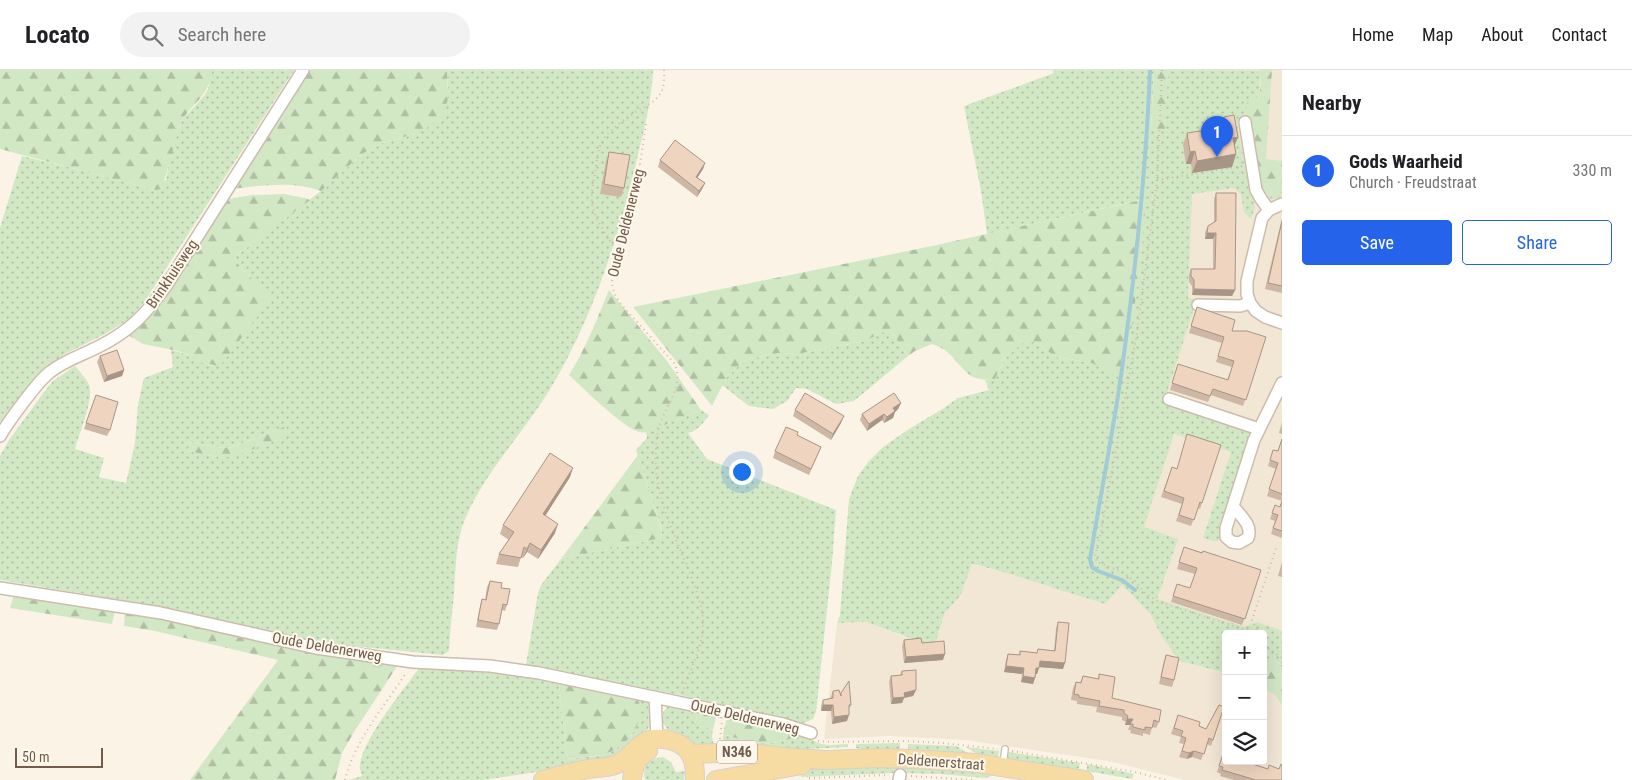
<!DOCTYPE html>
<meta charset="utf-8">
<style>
:root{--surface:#fff;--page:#f2f2f2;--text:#202124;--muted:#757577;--line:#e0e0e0;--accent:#2563eb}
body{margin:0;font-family:"Roboto Condensed",sans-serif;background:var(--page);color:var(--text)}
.controls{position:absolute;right:15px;bottom:15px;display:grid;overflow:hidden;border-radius:5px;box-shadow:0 5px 20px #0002}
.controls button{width:45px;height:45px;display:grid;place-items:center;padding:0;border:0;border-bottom:1px solid var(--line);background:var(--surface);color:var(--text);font:25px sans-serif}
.scale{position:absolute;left:15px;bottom:12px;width:88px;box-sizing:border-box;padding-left:5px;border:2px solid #735c4c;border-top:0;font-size:14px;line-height:18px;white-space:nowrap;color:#735c4c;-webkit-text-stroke:4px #fef8ec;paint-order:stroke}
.you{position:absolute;left:741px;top:401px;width:18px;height:18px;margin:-12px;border:4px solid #fff;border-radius:50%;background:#1a73e8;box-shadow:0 0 0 8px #1a73e833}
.badge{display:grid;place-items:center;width:32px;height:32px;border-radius:50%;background:var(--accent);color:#fff;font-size:16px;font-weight:700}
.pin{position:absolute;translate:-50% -41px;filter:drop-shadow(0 1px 2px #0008)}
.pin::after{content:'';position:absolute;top:26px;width:18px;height:15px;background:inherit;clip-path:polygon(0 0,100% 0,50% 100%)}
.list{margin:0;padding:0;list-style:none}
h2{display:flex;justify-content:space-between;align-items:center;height:65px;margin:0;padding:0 20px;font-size:21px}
h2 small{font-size:16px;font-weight:400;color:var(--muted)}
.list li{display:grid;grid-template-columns:32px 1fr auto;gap:15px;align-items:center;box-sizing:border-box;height:70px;padding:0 20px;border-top:1px solid var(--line)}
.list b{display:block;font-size:19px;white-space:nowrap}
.list p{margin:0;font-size:16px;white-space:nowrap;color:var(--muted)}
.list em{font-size:16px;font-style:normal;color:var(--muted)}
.actions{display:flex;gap:10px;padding:15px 20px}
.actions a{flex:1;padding:11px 0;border:1px solid var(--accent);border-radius:5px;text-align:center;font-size:18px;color:var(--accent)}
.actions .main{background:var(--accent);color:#fff}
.icon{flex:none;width:28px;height:28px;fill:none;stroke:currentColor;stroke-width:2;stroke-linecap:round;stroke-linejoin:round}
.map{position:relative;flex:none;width:1282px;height:710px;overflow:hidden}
header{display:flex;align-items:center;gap:30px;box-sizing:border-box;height:70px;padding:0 25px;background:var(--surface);border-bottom:1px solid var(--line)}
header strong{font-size:24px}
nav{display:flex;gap:28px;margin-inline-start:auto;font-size:18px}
.search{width:350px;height:45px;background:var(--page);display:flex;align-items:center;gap:12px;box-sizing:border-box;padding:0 18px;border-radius:28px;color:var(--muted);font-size:19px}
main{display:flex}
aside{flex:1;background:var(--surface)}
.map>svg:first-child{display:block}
.residential{fill:#f2e6d5}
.grass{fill:url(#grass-dots);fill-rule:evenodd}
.forest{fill:url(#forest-firs)}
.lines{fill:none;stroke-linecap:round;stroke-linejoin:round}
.stream{stroke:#a2cbd5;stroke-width:4}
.service-casing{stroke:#ccbcad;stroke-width:8}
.minor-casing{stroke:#ccbcad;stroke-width:14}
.primary-casing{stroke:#d8d1cd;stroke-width:20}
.path{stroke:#d4b8a2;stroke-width:2;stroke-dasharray:1 4;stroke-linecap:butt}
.service{stroke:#fff;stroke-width:5.5}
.minor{stroke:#fff;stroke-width:11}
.primary{stroke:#f6dba2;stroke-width:18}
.wall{fill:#ceb7a4}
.shaded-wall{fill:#a79586}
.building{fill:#efd5bf;stroke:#a79586}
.labels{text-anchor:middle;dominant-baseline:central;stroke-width:4;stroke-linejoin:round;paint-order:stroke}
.shield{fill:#fef8ec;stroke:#9d8b7c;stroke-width:1}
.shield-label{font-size:14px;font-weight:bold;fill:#735c4c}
.street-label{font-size:15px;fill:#735c4c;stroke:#fef8ec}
</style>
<header>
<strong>Locato</strong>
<div class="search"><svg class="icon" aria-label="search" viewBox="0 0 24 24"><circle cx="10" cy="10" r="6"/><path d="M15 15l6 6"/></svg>Search here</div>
<nav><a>Home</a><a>Map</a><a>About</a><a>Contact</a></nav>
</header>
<main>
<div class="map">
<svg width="1282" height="710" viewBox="0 0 1282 710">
<defs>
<pattern id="grass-dots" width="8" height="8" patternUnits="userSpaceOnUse" patternTransform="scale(1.25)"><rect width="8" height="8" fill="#d2e8c5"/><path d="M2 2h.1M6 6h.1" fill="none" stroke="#afbfa2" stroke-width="1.8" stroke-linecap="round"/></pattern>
<pattern id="forest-firs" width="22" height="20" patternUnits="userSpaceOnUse" patternTransform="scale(1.25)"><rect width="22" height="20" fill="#d2e8c5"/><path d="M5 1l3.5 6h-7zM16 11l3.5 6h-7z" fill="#afbfa2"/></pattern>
</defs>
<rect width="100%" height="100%" fill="#fbf4e6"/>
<path class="residential" d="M1161,0H1282V584L1263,564L1152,530L1097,488Z
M972,494L1031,510L1048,516L1086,527L1104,534L1122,515L1150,544L1161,565L1179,591L1226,603V691H1263V614L1282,621V710H1185L1108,691L966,670L891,666L824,669L837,553L866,552L920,573L939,563L945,543L961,525Z"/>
<path class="grass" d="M212,0H294L145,231L129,249L105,264L67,283L43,300L3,352L0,351V158L22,86L64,96L155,120L166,110L170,87L180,55L183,49L204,26L208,19Z
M447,0H653C652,30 644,59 637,89C618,170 592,250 549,321C523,363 486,401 466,447C455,471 456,499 454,525C452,543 450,562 449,581L443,585L313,572L153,535L0,510V386L9,370L44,322L53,311L75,296C79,301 86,308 89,315C94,330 79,364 75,379L104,388L99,407L126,413L135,373L138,334L144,308L173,297L171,280L194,286L201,292L213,296L270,229L235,191L236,186L321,121L362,84L382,73L415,64L448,17ZM284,357L222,388L188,381L190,372L222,378L232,377Z
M1053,0H1154L1151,59L1165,60L1168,0L1261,1L1259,24L1247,48L1237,54L1250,122L1255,136L1251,149L1244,142L1241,124L1234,118L1192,124L1188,228L1198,229V239L1194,238L1164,332L1247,359L1251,365L1218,471H1212L1203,468L1231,382L1174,364L1144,457L1178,469L1157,529L1245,557L1257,552L1282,561V595L1273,590L1263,588V564H1226V603L1179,591L1161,565L1150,544L1122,515L1105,534C1086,527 1067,523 1048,516C1023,508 998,500 972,494L961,525L945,543L934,577L866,552L837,553L840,545L849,429L858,406L868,392L883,377L909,359L944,338L958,328L989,320L985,310L995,309L1005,288L1023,272H1035L1056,287L1092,293L1124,309L1141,191L1145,129L987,164L981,121L964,36L1054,3Z
M1279,104H1282V129H1278Z
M889,259L908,286L854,331L836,334L807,319L796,318L787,331L773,339L749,336L722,315L726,308L737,297L748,289L779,283L797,284L865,271Z
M701,340L709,345C703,353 698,361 688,363L707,389L836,440L832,493L816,642L813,649L804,653L685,626L526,595L538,523L541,515L561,489L661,468L662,461L636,380L647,368L646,362Z
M419,598C466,599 512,605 559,613L567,689L597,686L613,680L632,665L637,627L648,628L649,656L645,665L611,691L483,710H349L362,706C361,702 359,698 360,695C363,668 403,621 419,598Z
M674,634L698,640L695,655L713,659L712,665L714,678L697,679L678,668L668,660L663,653V642L668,636Z
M802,662C821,678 824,675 848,674V677L785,680L723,677V664C751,673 776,680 802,662Z
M900,673V680L872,681L856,678V674Z
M908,674L956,676L970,684L908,681Z
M966,677L999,681L998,687L980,686Z
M1008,682L1080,693L1079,698L1077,699L1008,690Z
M663,687L671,692L676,702L685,701L684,710H645C641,697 650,688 663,687Z
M1087,694L1134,704L1132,709L1087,701Z
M840,696L940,697L999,704L985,708L940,704L894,703L801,707L800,701Z"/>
<path class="forest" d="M0,0H212C209,29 190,33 180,55L162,119L155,120L0,79Z
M308,0H447L448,28L444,44L432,55L415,64L382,73L362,84L321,121C292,110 260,116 230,119Z
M1154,0H1168L1165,60L1151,59Z
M1260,0H1272L1266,89L1282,91V104H1279L1278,129L1267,128L1262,123L1247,48V31L1258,28C1261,20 1262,7 1260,0Z
M284,124L305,128L310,130L236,186L235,191L271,229L220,296L207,294L201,292L193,286L178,281L143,274L128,265L132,264L222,130L252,125Z
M1146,129L1141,191L1124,310L1092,293L1056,287L1035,272L1023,273L1005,288L995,309C966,313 965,297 946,281C943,278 937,276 932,274L915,281L908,286L889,259L865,271L797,284L779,283L748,289L737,297L726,308L712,336L633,237L932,176Z
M609,220L667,291L701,340L647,362C644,362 642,363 639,362C621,356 584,319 569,305C586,278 597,249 609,220Z
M284,357L285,367L235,386L222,388L188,381L190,372L222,378L232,377Z
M638,385L662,462L661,468L561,489Z
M14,524L115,540L112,554L10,538Z
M125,542L158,547L314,584L395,594L396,598L354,662L342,683L335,710H190L278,590L155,561L124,556Z
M1263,588L1273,590L1282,595V635L1275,625L1263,618Z
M559,613L637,627C638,630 640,634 640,638C642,656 628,673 612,681C599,687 582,687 567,689Z
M698,640L717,644L713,659L695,655Z
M727,647L802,662C776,680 751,673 723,664Z"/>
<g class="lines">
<path class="stream" d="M1135,520L1122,510L1098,501L1092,497L1090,489C1100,428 1112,367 1121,306C1135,205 1146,102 1150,0"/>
<defs>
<path id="service" d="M1003,695L1005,679"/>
<path id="minor" d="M1245,52L1256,120L1261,129L1269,140
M1282,134L1269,140L1262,148L1247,211V224L1250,233L1256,241L1265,247L1282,253
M1198,235L1240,236L1250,233
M1169,329L1259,359
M0,366C8,352 38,311 50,302C64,291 82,285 98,277C130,261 145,245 166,216L303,0
M1233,436C1240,446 1253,455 1248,468L1239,473L1232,472L1226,467V458L1254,370L1282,313
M0,518L161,543L316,578L413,592L490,596L539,603L783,654L811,663
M655,627L657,669
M899,710L900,705"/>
<path id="primary" d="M690,684L743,682L783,687L826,690L880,688L913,689L976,693L1084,710
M543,710C557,706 573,702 588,699C596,698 606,698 615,695C628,691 633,678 645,672C659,665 682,670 690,684C695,691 695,701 695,710
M632,710C633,697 637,688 648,681
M716,710L802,695"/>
</defs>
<use href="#service" class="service-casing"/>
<use href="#minor" class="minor-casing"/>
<use href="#primary" class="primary-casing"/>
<path class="path" d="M1162,0L1157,110L1137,263L1100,467L1095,485L1097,492L1122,502L1136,512L1145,523L1159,532L1259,564
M646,54L636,121L622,177C619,182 619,186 617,192C611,210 609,216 620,233L674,293C686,315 663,339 658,361C656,374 655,386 656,399C659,431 673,464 686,493C694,515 704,535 703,559C702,577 689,603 683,621
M1157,110L1242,96
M618,184C611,170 598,156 594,141C589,128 593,116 595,103C597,91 597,77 605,67C612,59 622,51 631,45C653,31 666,30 664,0
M1259,564L1252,550L1276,478
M1263,570L1269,579L1282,588
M720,669L722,652
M818,671L831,672L904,671L942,673L998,679
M1012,681L1135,702L1167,710
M911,706L974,710
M809,708L889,705
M345,710C354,672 385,635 406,603"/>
<use href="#service" class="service"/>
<use href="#minor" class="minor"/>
<use href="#primary" class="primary"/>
</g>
<path class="wall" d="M1224,47L1238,67L1235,75L1236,84L1232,97L1192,103L1191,94H1186L1183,75L1187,63L1209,60L1212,50L1223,48Z
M609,82L624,118L621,127L600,124L606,91Z
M660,90L705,93L703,99L697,108L705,113L702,119L697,127L658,97Z
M1216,123L1235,220L1232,226L1192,225V216L1189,212V205L1191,199H1213V169H1205V162L1208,156L1214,152V129Z
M1282,148V223L1265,219Z
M1197,237L1232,261L1266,267L1243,336L1211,325L1208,332L1170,320L1178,294L1227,310L1232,297L1216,292L1222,273L1189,263Z
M100,286L124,300L122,306L104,312L97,292Z
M96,325L110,360L107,366L84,359Z
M901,333L898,339L895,342L893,348L884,353L882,350L867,361L860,350L862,344Z
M795,340L841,353L831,370L793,346Z
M1282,352V364L1279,363Z
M797,365L821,377L809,405L773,388L775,381Z
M1282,368V431L1267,426L1276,399L1268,396L1273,380L1278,381Z
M1172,397L1176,398L1202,433L1200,439L1198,438L1191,456L1176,451L1182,434L1161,427Z
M570,407L545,446L555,463L538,489L527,482L523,488L521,487L518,497L496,494L499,484L509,470L500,464L503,455Z
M1282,431V468L1271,464L1275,451L1270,449L1273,441L1280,437Z
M1184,477L1261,500L1242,555L1171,532L1177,514L1190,518L1195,504L1177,499Z
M1282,492V507L1278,506Z
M490,511L501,518L507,535L505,541L502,540L499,554L497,560L476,557L480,536L482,529L485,530L487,517Z
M1058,552L1063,599L1039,597L1037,604H1036L1033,614L1021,612L1022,604L1004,602L1006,590L1008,584L1019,585L1020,581L1037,583L1038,579L1054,581L1056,558Z
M904,570L922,573L943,590L904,593L902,576Z
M1166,585L1174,610L1172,617L1159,614L1164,591Z
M902,601L916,620L913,626L904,628L902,633L891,634L889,612L891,606L900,605Z
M1099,604L1112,628L1159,652L1156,658L1152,657L1150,665L1143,663V666L1130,663L1131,660H1128L1130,655H1125L1126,652L1122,650V647L1096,642L1097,637L1077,634V631L1071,630L1073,618L1076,612L1080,613L1083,606L1098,609Z
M833,621L840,624L841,623L851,635L849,639L847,651L832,654L831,641H821V636L823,630L830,629Z
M1224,637L1211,676L1207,674L1201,690L1192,687L1187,689L1179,687L1184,674L1179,673L1181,667L1171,664L1178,645L1206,659Z
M1225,678L1246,692L1282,710H1234L1220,706L1221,704L1217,702Z"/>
<path class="shaded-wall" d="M1238,67L1233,79V68Z
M1195,81L1191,94H1186L1190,82Z
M1236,84L1232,97L1192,103L1197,91Z
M705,93L703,99L694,113L696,107Z
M705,113L702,119L697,127L699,121Z
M1207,163H1216L1213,169H1205Z
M1194,219L1235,220L1232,226L1192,225Z
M124,300L122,306L104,312L107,306Z
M901,333L898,339L895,342L893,348L884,353L887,347L893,338Z
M884,344L882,350L867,361L869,354Z
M844,346L841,353L831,370L833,364Z
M573,398L570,407L540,454L543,444Z
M558,454L555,463L538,489L541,480Z
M530,473L527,482L523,488L527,479Z
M945,584L943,590L904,593L906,587Z
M1040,591L1065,593L1063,599L1038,597Z
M1006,596L1024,598L1022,604L1004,602Z
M1036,598H1039L1037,604H1034Z
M1023,606L1035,608L1033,614L1021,612Z
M916,620L913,626L904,628L902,633L891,634L893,628L904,623Z
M823,635H833L831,641H821Z
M849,645L847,651L832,654L834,647Z
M1127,649H1133L1130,655H1125Z
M1194,681L1192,687L1187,689L1189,683Z"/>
<path class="building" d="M1234,45L1238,67L1233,68L1236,84L1197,91L1195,81L1190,82L1187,63L1214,59L1212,50L1224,48V47Z
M675,70L705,93L696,107L705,113L699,121L660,90Z
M609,82L630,85L624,118L604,114Z
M1216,123H1236L1235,220L1194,219V210L1191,206V199H1215L1216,163H1207L1208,156L1216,151Z
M1282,151V216L1268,213Z
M1197,237L1235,250L1232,261H1247L1266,267L1246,330L1213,319L1210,326L1172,313L1178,294L1228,310L1234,291L1218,286L1224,267L1191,256Z
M117,280L124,300L107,306L100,286Z
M805,323L844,346L833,364L795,340Z
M894,323L901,333L893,338L895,341L887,347L884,344L869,354L862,344Z
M96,325L118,332L110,360L86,353Z
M786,357L798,362L797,365L821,377L811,399L775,381Z
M1187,364L1221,375L1202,433L1200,432L1194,450L1179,445L1184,428L1164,421L1172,397L1177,399Z
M1282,369V424L1269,419L1278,393L1270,390L1273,380L1278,381Z
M550,383L573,398L543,444L558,454L541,480L530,473L527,479L524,477L521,488L499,484L514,462L503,455Z
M1282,431V461L1273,458L1278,445L1272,443L1275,435L1280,437Z
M1184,477L1202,483L1203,481L1261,500L1245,549L1173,526L1177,514L1190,518L1197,498L1179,492Z
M490,511L502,513L501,518L510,519L507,535L503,534L499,554L478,550L482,529L486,530Z
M1058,552L1069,553L1065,593L1040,591L1039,598H1036L1035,608L1023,606L1024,598L1006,596L1008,584L1020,585V581L1037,583L1038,579L1055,581Z
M921,568L922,573L944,571L945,584L906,587L904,570Z
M1166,585L1179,588L1174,610L1161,607Z
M916,600V620L904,623L905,627L893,628L891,606L902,605V601Z
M1099,604L1115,607L1112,628L1161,640L1159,652L1154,650L1152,658L1145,657V660L1133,657V654H1130L1133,649H1127L1128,646L1124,643V640L1099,636L1100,631L1079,627V625L1074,624L1076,612L1081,613L1083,606L1099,609Z
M849,611L851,635H849V645L834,647L833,635H823V630L833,628V621L839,620L841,626V623Z
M1219,635L1224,637L1213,670L1209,668L1204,684L1194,681L1189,683L1182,681L1186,668L1181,666L1183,661L1174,658L1178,645L1200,652L1199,656L1206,659Z
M1225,678H1226V691H1246V692L1268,699L1269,695L1279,699L1281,694L1282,695V710H1256L1222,700L1223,697L1219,696Z"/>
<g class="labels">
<rect class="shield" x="717" y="670.5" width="40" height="23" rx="4"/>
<g class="shield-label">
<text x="737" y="682">N346</text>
</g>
<g class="street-label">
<text transform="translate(626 153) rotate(-76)">Oude Deldenerweg</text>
<text transform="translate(172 204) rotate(-56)">Brinkhuisweg</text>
<text transform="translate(327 577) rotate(10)">Oude Deldenerweg</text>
<text transform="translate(745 647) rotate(13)">Oude Deldenerweg</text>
<text transform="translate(941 692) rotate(4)">Deldenerstraat</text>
</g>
</g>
</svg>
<div class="controls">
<button>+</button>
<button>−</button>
<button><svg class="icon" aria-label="layers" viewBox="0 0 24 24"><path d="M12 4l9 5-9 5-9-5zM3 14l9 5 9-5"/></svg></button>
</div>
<div class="scale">50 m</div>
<div class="you"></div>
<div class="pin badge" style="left:1217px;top:87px">1</div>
</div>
<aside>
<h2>Nearby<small></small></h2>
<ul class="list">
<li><span class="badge">1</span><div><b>Gods Waarheid</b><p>Church · Freudstraat</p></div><em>330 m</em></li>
</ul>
<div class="actions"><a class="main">Save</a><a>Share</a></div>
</aside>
</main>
